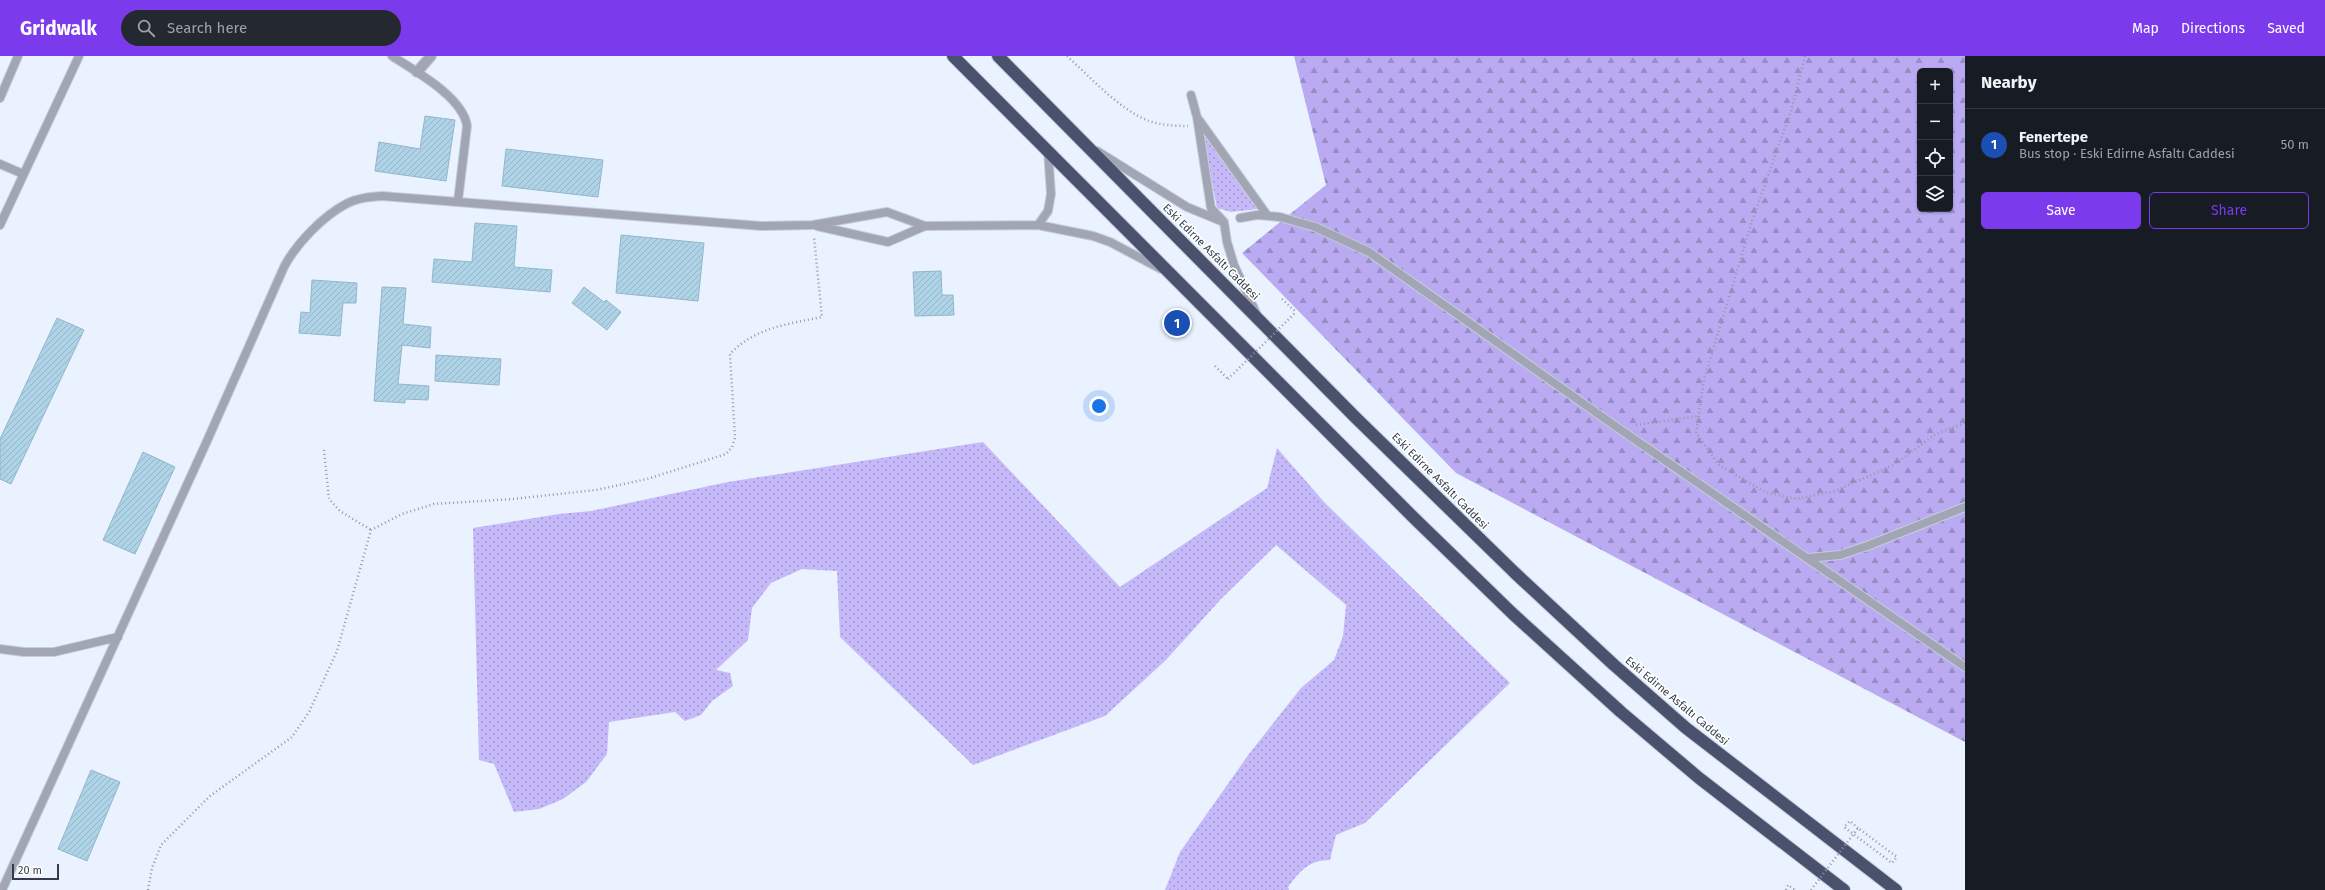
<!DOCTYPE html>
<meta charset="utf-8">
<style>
:root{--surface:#171b24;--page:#242831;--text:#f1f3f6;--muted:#9ea1a6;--line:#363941;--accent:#7c3aed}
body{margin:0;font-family:"Fira Sans",sans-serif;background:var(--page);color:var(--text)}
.controls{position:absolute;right:12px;top:12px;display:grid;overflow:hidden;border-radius:6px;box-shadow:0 1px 3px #0004}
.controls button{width:36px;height:36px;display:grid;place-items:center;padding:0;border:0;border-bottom:1px solid var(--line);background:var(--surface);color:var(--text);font:20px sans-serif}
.scale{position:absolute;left:12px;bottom:10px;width:47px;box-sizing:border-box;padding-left:4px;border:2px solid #333c48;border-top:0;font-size:11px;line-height:14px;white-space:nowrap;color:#333c48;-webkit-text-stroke:3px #fff;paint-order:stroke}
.you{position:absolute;left:1099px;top:350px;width:14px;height:14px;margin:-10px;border:3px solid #fff;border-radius:50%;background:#1a73e8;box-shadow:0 0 0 6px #1a73e833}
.badge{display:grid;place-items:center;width:26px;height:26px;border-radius:50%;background:var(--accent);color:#fff;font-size:13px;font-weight:700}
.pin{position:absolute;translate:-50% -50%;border:2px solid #fff;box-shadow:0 1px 4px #0006}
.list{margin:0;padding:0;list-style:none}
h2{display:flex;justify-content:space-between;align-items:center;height:52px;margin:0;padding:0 16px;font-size:17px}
h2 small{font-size:13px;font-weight:400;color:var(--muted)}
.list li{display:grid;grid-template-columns:26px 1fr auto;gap:12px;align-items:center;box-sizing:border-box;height:72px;padding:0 16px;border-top:1px solid var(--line)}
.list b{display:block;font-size:15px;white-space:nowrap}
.list p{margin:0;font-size:13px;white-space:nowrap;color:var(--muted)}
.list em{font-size:13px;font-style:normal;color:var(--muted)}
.actions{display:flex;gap:8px;padding:12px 16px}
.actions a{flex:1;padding:9px 0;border:1px solid var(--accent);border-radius:6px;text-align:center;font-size:14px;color:var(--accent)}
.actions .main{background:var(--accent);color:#fff}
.icon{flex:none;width:22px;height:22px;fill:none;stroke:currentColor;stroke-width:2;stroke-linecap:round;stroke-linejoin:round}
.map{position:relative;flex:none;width:1965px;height:834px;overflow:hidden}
header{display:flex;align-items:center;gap:24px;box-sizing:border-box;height:56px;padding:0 20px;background:var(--accent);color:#fff}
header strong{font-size:19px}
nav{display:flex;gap:22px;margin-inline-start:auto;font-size:14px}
.search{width:280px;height:36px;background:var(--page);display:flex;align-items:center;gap:10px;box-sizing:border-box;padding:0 14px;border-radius:22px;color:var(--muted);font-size:15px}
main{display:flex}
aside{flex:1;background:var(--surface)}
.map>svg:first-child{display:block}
.grass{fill:url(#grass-dots)}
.forest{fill:url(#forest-firs);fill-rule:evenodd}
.building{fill:url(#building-hatch);stroke:#93b6ca}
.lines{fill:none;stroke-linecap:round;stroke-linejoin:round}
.lane-casing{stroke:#c5ceda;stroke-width:10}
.street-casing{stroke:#c5ceda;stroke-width:12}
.highway-casing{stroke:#c5ceda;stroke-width:14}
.path{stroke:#919aa6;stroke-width:2.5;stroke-dasharray:1 3;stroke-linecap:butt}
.lane{stroke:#a2a6b4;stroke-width:8}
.street{stroke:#a2a6b4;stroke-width:10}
.highway{stroke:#4a516d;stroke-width:12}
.path-bridge{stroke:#919aa6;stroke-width:2.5;stroke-dasharray:1 3;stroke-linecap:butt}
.labels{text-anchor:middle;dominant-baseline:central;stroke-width:3.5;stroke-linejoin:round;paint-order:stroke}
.street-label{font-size:11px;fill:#333c48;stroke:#fff}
</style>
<header>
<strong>Gridwalk</strong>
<div class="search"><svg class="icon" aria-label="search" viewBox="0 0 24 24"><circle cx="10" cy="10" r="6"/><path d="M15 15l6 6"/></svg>Search here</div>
<nav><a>Map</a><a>Directions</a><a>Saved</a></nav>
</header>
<main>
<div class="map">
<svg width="1965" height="834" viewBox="0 0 1965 834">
<defs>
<pattern id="grass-dots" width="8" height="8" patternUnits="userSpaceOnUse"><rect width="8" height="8" fill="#c6b9f9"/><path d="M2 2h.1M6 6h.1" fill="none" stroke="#a198cc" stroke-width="1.8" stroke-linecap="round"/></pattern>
<pattern id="forest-firs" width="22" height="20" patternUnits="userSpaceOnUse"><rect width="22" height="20" fill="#b9aaf1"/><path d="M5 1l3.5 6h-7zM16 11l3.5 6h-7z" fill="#978cc5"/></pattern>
<pattern id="building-hatch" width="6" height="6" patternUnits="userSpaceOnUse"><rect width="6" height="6" fill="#aed2e6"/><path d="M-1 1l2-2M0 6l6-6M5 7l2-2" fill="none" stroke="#96b5c7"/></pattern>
</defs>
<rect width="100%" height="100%" fill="#e9f2fe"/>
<path class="grass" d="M1202,75L1257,153L1231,156L1217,152Z
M983,386L1120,531L1267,432L1277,392L1325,447L1510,627L1365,767L1336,779L1330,804C1309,804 1300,815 1288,831L1289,834H1165L1180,796L1249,698L1301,632L1334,604L1343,580L1346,549L1276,489L1220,544L1166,604L1105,660L973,709L840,581L837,515L802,513L771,527L752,552L748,584L716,614L730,617L733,630L712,645L701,659L685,665L675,656L609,666L607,698L586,726L563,743L539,753L514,756L494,708L479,704L473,472L559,458L591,455L728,426Z"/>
<path class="forest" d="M1294,0H1965V686L1456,417L1242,197L1326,129ZM1920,15H1950V153H1920Z"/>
<path class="building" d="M425,60L455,64L446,125L375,115L379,86L420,93Z
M506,93L603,104L598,141L502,130Z
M475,167L517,170L514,211L552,214L550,236L432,226L434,203L472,206Z
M621,179L704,187L698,245L616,237Z
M941,215L942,239H953L954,259L915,260L913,216Z
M312,224L357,227L356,247H343L340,280L299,277L301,256L310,257Z
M382,231L406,232L403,268L431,271L430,292L402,289L398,328L429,330L428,344L405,343V347L374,345Z
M584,231L604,246L606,244L621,256L607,274L572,247Z
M57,262L84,274L11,428L0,423V383Z
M436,299L501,303L499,329L435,325Z
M143,396L175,411L135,498L103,484Z
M91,714L120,726L87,805L58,793Z"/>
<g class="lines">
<defs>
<path id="lane" d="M392,0C415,15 463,41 467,70L458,145
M1191,39L1197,61L1211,152L1224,166L1227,186L1234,209L1257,259
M0,42L18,0
M1199,64L1267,159
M1097,95L1187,151L1221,165
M0,108L23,118
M1240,162L1257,159L1280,161L1315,171L1369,196L1618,372L1965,611
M0,169L79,0
M1038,169L1048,155L1051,138L1048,95
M817,170L888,186L925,170
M1808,502L1840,499L1867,490L1965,451
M0,593L24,596H54L118,581
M2,834L207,385L284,211C296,188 323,160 346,148C357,142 370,141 382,140L761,170L813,169L887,156L925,170L1038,169L1093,180L1110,186L1161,213"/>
<path id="street" d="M417,16L431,0"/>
<path id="highway" d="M953,0L1414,462L1513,558L1621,656L1699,722L1844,834
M998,0L1356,362L1515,517L1614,609L1686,672L1896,834"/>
</defs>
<use href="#lane" class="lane-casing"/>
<use href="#street" class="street-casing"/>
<use href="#highway" class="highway-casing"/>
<path class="path" d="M1067,0C1090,21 1120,54 1149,65C1161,69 1175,70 1188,70
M1805,0L1791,55L1752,165L1704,324L1696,377L1719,409L1765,436L1797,443L1835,435L1894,409L1934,379L1965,367
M1282,243L1296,256
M1215,310L1228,323
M1636,369L1699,360
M324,394L329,443L340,455L371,474
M1858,772L1850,765L1844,771L1892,807L1897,801
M148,834L152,812L161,789L210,740L292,681L309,656L337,595L371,474L402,458L434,448L513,443L596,434L647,423L726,398L732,391L735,382L730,298C754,272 788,268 822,261L814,181
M1786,834L1788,829L1795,834"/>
<use href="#lane" class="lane"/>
<use href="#street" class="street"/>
<use href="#highway" class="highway"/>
<path class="path-bridge" d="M1228,323L1296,256
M1811,834L1858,772L1897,801"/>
</g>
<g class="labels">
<g class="street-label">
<text transform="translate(1211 196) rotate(45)">Eski Edirne Asfaltı Caddesi</text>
<text transform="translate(1440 425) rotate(45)">Eski Edirne Asfaltı Caddesi</text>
<text transform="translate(1677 645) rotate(40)">Eski Edirne Asfaltı Caddesi</text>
</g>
</g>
</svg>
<div class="controls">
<button>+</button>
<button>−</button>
<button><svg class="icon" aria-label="locate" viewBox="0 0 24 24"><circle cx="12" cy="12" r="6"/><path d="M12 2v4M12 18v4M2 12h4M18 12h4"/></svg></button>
<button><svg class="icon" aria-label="layers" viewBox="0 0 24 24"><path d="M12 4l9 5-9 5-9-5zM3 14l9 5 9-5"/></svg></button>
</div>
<div class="scale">20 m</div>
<div class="you"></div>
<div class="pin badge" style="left:1177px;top:267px;background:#1a4fb4">1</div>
</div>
<aside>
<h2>Nearby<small></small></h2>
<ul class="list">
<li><span class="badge" style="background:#1a4fb4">1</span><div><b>Fenertepe</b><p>Bus stop · Eski Edirne Asfaltı Caddesi</p></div><em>50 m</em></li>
</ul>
<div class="actions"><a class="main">Save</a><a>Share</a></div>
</aside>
</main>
